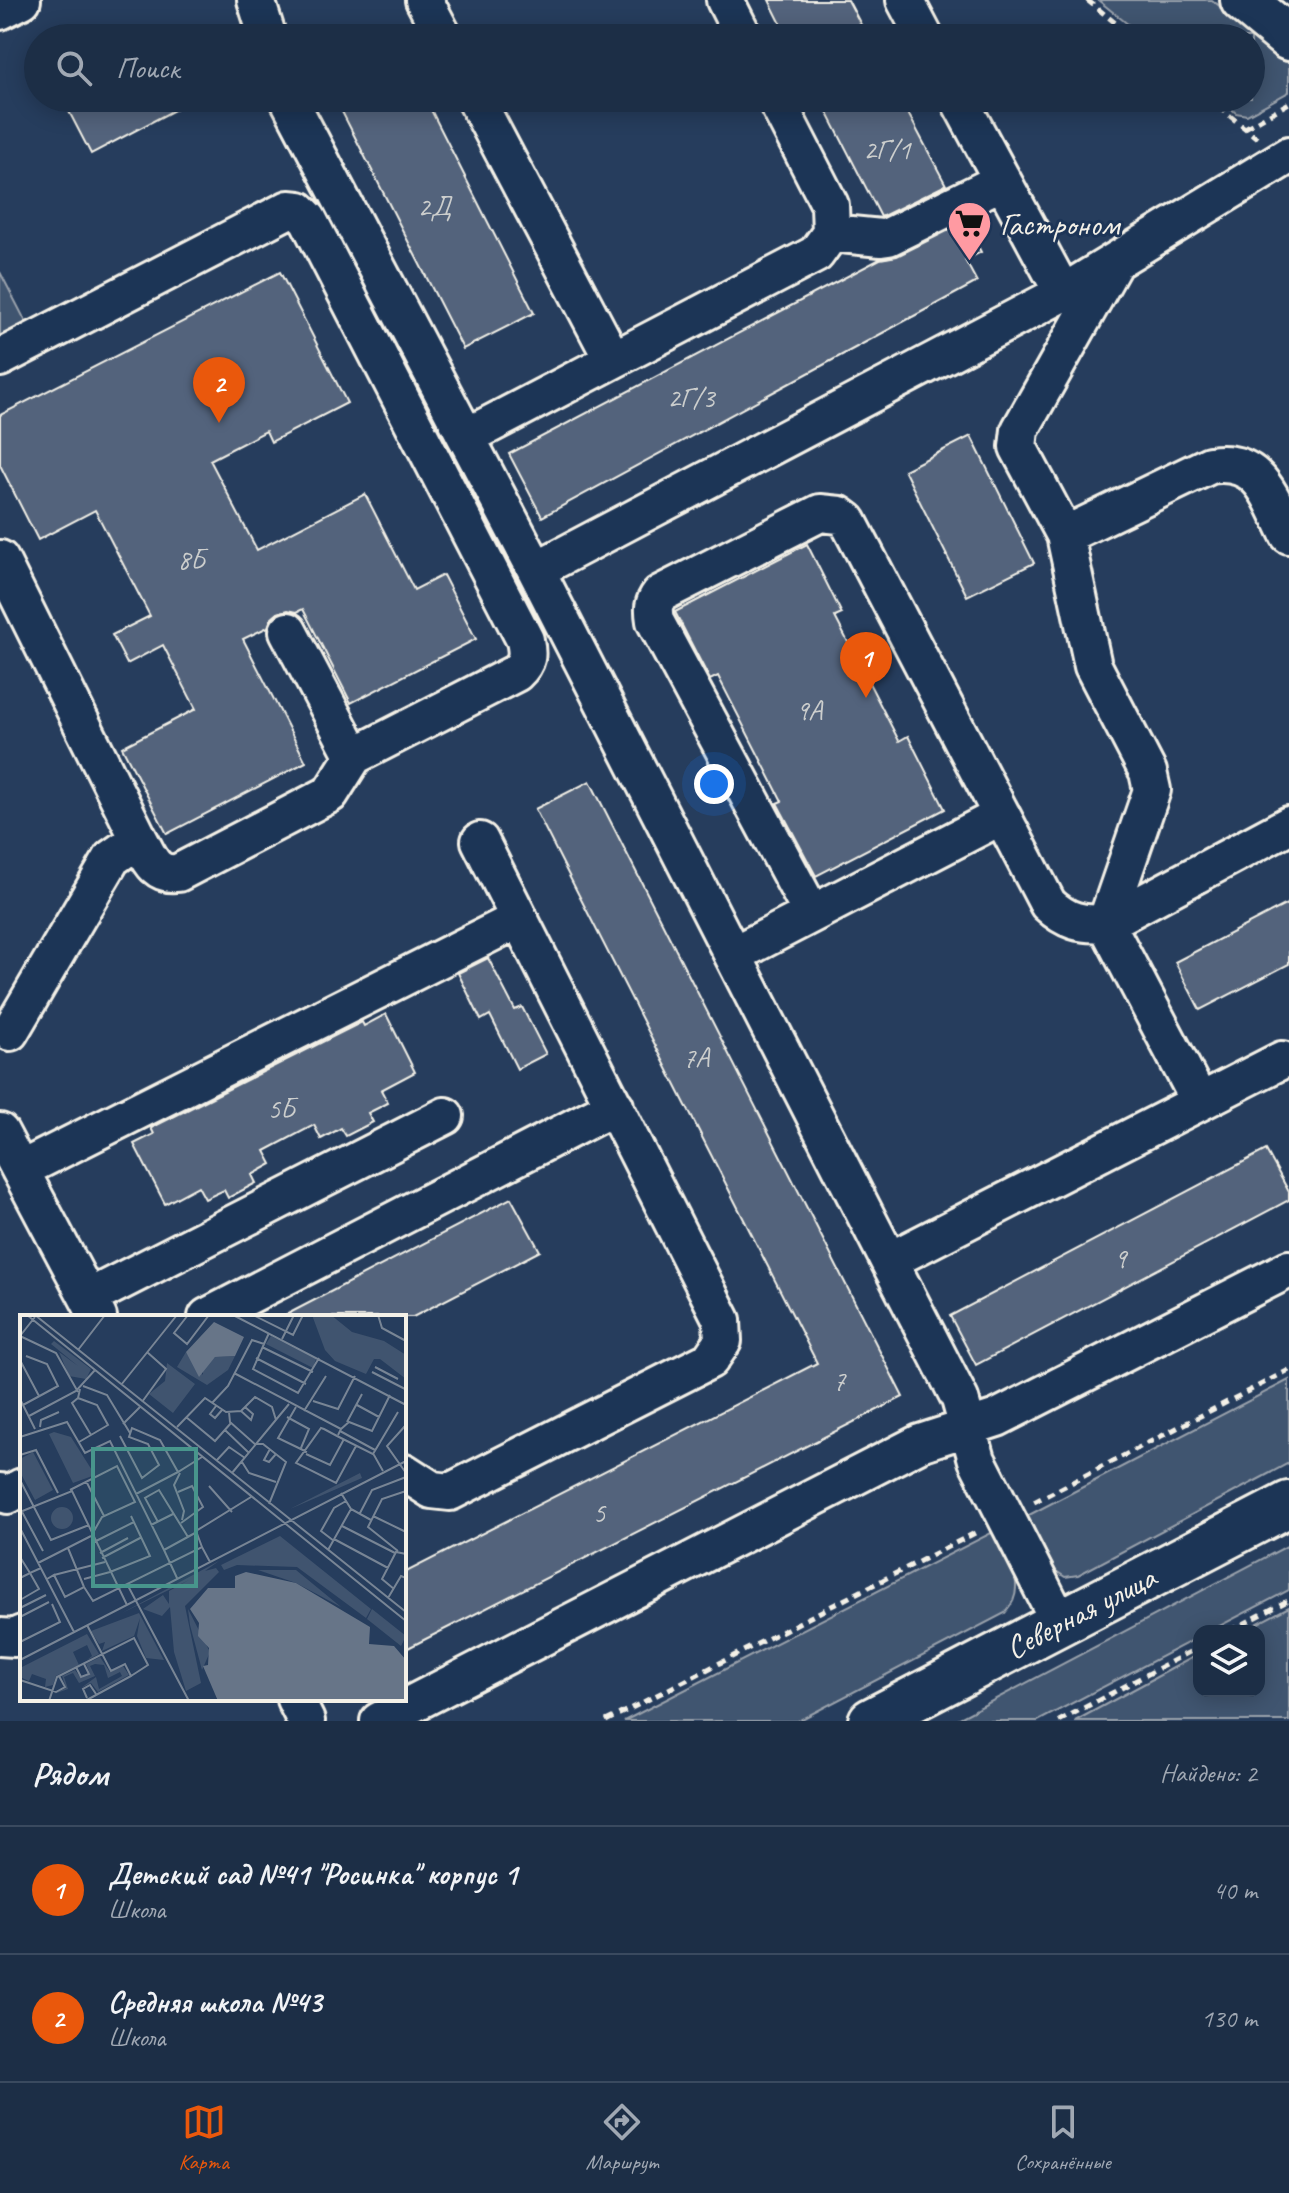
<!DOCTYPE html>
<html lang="ru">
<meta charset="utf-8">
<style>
:root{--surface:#1c2e46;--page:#25364d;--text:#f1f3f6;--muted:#a0a8b3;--line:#3a4a5f;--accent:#ea580c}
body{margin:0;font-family:Caveat,sans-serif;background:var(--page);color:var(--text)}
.controls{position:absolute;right:24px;bottom:24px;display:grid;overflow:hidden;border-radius:16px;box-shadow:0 4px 20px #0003}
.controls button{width:72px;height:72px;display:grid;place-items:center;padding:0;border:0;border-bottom:2px solid var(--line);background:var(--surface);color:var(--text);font:40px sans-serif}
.you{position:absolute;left:714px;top:784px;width:28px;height:28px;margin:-20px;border:6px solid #fff;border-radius:50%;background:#1a73e8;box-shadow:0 0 0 12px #1a73e833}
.badge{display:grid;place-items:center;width:52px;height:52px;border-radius:50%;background:var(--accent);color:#fff;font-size:26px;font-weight:700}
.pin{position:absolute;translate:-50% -66px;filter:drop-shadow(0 2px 4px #0008)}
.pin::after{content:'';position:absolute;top:42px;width:28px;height:24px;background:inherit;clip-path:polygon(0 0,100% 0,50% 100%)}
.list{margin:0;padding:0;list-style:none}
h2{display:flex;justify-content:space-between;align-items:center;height:104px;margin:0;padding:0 32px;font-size:34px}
h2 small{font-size:26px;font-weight:400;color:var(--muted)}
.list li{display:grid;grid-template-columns:52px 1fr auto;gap:24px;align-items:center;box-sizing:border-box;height:128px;padding:0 32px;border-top:2px solid var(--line)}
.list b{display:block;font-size:30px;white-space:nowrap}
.list p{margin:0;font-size:26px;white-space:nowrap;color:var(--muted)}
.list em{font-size:26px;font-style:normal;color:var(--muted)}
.icon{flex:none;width:44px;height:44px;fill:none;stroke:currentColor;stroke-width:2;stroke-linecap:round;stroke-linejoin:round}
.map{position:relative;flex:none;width:1289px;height:1721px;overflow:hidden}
.search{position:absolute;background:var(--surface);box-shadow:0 4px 20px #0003;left:24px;right:24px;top:24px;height:88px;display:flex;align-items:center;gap:20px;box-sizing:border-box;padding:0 28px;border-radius:44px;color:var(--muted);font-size:30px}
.sheet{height:360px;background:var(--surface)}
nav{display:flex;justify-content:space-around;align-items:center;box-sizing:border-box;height:112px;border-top:2px solid var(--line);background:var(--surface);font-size:22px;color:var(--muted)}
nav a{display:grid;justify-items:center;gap:4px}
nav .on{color:var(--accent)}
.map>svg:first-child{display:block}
.green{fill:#40546f;stroke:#9aa2ac;stroke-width:2}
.building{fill:#52647b;stroke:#f4f1e8;stroke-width:2}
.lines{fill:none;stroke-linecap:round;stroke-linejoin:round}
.minor-casing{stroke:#f4f1e8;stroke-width:42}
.major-casing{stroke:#f4f1e8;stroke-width:50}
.path{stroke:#f4f1e8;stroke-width:5;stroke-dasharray:8 6;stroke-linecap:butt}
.minor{stroke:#1d3557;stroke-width:36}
.major{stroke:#1d3557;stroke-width:44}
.labels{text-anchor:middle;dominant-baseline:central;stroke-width:6;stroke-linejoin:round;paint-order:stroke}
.number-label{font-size:28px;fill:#cccecd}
.poi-label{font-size:32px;fill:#f4f1e8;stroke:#1d3557;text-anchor:start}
.street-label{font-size:32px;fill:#f4f1e8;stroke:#1d3557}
.inset-road{fill:none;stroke:#788595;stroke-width:2}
.view{fill:#48958c;fill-opacity:0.15;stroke:#48958c;stroke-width:4}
.inset-edge{fill:none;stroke:#f4f1e8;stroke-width:4}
</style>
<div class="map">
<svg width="1289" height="1721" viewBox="0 0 1289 1721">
<rect width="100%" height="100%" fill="#263d5d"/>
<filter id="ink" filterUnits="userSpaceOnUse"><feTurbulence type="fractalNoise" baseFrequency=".0125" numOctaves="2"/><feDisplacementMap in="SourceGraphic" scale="16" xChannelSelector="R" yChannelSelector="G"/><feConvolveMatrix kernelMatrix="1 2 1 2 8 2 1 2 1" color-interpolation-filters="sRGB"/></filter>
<g filter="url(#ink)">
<path class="green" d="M1098,0H1212L1289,62V92L1247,115L1236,113L1219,98H1251V38H1145Z
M0,272L27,324L0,339Z
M1289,1380V1463L1078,1575L1065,1577L1056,1571L1027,1516Z
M993,1532C1007,1559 1030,1586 1005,1613L798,1721H624Z
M1289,1545V1590L1210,1631H1199V1637L1038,1721H954Z
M1289,1607V1721H1075L1199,1654V1691H1259V1631H1243Z"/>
<path class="building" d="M769,0H848L868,38H788Z
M62,98H197L91,154Z
M335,98H425L534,313L463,349Z
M820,98H900L946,185L881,217Z
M965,222L981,252L965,260L977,282L542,517L509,454L880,259L897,256Z
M280,272L347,403L271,442L266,431L210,460L257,550L365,494L414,590L443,575L476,639L351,703L303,609L297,612L288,610L278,613L271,619L268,627L243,639L306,762L167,834L122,747L196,709L163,645L127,664L112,635L150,616L95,510L38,540L0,465V415Z
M971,436L1034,563L967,596L904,470Z
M807,544L842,614L835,617L899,741L908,736L945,809L816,876L777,803L782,801L718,676L710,680L675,612Z
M590,781L903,1397L404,1650V1573L817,1363L535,809Z
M1289,903V964L1200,1010L1175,962Z
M488,958L515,1010L522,1007L546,1054L517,1069L490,1015L481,1020L458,973Z
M386,1014L415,1072L381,1090L388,1103L368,1113L373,1122L346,1136L341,1128L321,1139L314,1125L265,1151L272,1164L252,1175L256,1183L228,1198L224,1190L205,1199L198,1186L165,1204L134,1144L154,1134L151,1128L362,1022L364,1026Z
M1266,1150L1289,1192V1200L976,1365L950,1316Z
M511,1198L540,1251L413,1317H282Z"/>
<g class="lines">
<defs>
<path id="minor" d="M256,0L268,38
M424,0L444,38
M725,0L744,38
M905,0L925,38
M0,11L22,0
M288,98L536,570L889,1261L1282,1060
M475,98L613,360L816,254L831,233L830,205L775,98
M958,98L1063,293L1289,155
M831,233L881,238L888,237L1002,181
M1114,263L1020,430L1018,447L1065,535L1093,666L1148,772L1152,790L1106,923L1200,1102
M0,358L289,209L299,210L308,219L525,640C528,655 528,662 516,673L354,756L330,794L178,873C154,876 149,857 139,839L0,559
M466,437L613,360
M1065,535L1210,465C1261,457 1270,498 1289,535
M536,570L1063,293
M288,631L354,756
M812,914L655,621C653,609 653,603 660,594L820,513L840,515L848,521L1048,904C1066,921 1081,925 1106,923L1289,825
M733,955L1001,816
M10,1032L112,858L139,839
M0,1132L98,1317
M20,1170L519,919
M889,1261L960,1399L977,1460L1060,1623
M88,1298L445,1116
M207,1317L615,1106
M404,1472L432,1490L450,1492L710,1360L723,1341L722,1320L480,841
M0,1492L8,1495L22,1487
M0,1637L15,1638L22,1634
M295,1699L306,1721
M379,1721L920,1443L997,1418L1289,1269"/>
<g id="major">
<path d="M1243,0L1289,38"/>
<path id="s1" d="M871,1721L1289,1504"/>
</g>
</defs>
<use href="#minor" class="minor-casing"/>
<use href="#major" class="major-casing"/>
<path class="path" d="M1087,0L1134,38
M1208,98L1257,138
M1245,128L1289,103
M1034,1502L1289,1370
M1230,1631L1289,1600
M606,1721L975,1533
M1059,1721L1199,1647"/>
<use href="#minor" class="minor"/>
<use href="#major" class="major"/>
</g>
</g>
<defs>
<symbol id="supermarket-pin" viewBox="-11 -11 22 30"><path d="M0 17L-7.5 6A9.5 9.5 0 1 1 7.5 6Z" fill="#ff9aa2" stroke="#1d3557"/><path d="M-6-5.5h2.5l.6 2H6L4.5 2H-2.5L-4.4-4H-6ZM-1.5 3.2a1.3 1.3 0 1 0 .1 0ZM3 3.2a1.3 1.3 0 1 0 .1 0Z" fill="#111"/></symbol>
</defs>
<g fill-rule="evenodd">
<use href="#supermarket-pin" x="944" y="198" width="51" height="69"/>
</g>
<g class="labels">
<g class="number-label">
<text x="887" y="149">2Г/1</text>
<text x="434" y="206">2Д</text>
<text x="691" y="397">2Г/3</text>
<text x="191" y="559">8Б</text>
<text x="809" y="710">9А</text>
<text x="696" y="1057">7А</text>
<text x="281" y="1108">5Б</text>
<text x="1120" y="1258">9</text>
<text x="839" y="1380">7</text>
<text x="599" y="1512">5</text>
</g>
<g class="poi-label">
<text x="1000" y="224">Гастроном</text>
</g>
<g class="street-label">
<text stroke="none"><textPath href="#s1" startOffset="236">Северная улица</textPath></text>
</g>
</g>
<g transform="translate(20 1315)">
<rect width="386" height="386" fill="#263d5d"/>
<path d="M292,0H311L332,17L364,26L386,40V64L360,44H354L346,59L315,46L305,35ZM251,21L296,44L293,53L246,29ZM34,26L71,54L66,64L49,61L39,37L58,51L31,29ZM166,37L183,60V50L195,42L215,41L208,55L187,70L157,52ZM147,48L175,69L153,98L129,79L145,66ZM34,117L51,122L75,160L53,168L29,119ZM13,137L33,175L15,185L0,157V144ZM340,158L342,163L270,194ZM31 203a11 11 0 1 1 22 0a11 11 0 1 1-22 0ZM260,221L351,294L346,303L277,252L217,250L204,255L201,250ZM199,246L185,256L196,253L199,257L165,291L181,368L166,376L154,337L150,292L142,301L123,294L143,280L149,289V276L169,265L102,298ZM238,255H276L321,292L276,268ZM168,294L190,337L182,355L170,310ZM352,294L386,321L381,331L347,304ZM119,298L144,345L126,343L117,321L120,303L114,321L82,336L85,327L79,329L71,316ZM67,319L79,339L67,345L72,341L67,330L53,337L59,350L36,361L33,370L25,372L26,364L12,359L9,366L0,362V353ZM80,342L90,357L103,351L109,360L78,377L71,368L61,373L76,362L79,374L102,361L100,357L88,363L84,350L75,349L70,351L75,361L59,368L53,358L44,362L48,374L34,379L46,373L42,361L55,355L61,363L70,359L66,349Z" fill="#40546f"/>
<path d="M194,7L224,22L215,41L195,42L179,62L166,37ZM226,257L276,268L350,312L349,329L374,331L386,345V386H198L183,351L188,350L189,333L178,321L179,308L170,294L188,273H215V261Z" fill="#677588"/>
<path class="inset-road" d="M7,0L386,306M15,0L386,297M168,0L154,18L167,29L189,0M213,0L386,90M233,0L273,20L283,0M358,0L362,13L386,26M0,21L36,38L58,77M0,21L15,2M262,24L274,0M244,29L233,54L278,78L299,43M242,32L293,57M58,35L85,0M236,43L286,69M1,47L19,81M355,52L378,64M352,57L385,74M214,58L321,114L318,120M101,70L157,0M63,71L87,80L110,118M58,83L52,88L71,120M0,84L15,114M293,86L318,94L335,61M122,87L146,54L127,37M192,88L208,71L232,25L244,29L249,18M3,90L38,71L27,49L6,41M337,90L359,102M196,91L190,99L195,103L202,95M276,92L258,123L287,137M221,96L231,105L233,99L225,92M284,96L306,61M209,97L210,107L236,130M9,101L56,76L75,55M166,102L195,126L211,108M267,102L289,114L281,133M327,107L342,79M103,109L120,92M385,111L367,131L386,158M20,112L21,105L39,97M157,112L185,83L206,97L221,96L235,82L252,92L256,105M321,114L329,107L352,116L370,80M205,115L229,138M320,116L355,135M100,121L122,163L139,150L128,129L109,122L112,113L140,125L158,157L182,142M0,122L47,107L65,138L90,126L144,235L175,218M59,127L88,110L77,90L58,83L60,74M236,129H243L266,147L249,189M336,131L316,168L276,148L301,113L304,114L317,121L353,139L354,140L363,156M250,134L244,145L249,147L256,139M286,139L310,150L324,124M353,139L378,97M0,140L16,135L38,178M197,145L209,132L225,143M222,147L229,158L256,167M160,158L154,170L164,196L162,205M212,158L269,89M0,165L31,225L69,210M66,166L84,201M189,171L212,197M50,175L97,151L115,187L82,202L74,216M158,177L172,171L183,192L161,208M321,178L331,194L351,205M116,179L158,157M0,193L23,236M0,197L52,176L107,290M340,198L352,175L386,162M353,201L386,217M138,207L125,183L139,175L168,222M131,210L153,199M322,211L375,238M0,213L54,317M314,224L368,253M314,226L301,216L314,193L326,186M74,227L114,207M182,232L176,216L231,182M48,233L64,272M144,235L157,263M308,235L331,194M378,236L348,212L362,184L386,176M80,238L108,223M0,242L10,258L21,253M82,243L122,222M18,248L71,221M90,257L130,241L111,201M34,260L85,247M0,263L10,258L19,274L0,285M27,264L34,260L45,282L64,272L73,286L182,232L190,247M64,264L90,257M107,269L169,386M374,274L362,264L376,237L386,239M368,283L381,261L386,263M0,293L26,280M0,302L29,287M0,327L40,307L32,289M0,345L386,146M56,352L61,362L69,359L64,349M0,365L36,377L45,372L39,361M67,383L63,374L70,370L76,379M29,386L37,362L114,323L128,350L111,361M65,386L111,361L105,349L91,356L67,310"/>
<path class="view" d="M73,134H176V271H73Z"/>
<rect width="386" height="386" class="inset-edge"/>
</g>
</svg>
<div class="controls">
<button><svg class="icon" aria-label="layers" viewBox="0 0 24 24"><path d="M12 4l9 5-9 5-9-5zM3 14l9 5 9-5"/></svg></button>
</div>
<div class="you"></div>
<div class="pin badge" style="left:866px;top:698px">1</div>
<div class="pin badge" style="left:219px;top:423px">2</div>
<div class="search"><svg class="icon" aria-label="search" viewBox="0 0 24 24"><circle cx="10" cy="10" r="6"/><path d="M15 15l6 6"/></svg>Поиск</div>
</div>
<section class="sheet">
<h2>Рядом<small>Найдено: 2</small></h2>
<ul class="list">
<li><span class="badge">1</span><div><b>Детский сад №41 &quot;Росинка&quot; корпус 1</b><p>Школа</p></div><em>40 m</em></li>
<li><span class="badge">2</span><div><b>Средняя школа №43</b><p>Школа</p></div><em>130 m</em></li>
</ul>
</section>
<nav>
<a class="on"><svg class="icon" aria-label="map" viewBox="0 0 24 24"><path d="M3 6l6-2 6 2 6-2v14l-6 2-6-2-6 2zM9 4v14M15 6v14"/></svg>Карта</a>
<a><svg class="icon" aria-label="directions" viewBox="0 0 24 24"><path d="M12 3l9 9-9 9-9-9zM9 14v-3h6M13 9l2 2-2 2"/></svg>Маршрут</a>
<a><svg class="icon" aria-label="saved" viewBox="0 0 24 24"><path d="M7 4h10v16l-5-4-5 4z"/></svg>Сохранённые</a>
</nav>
